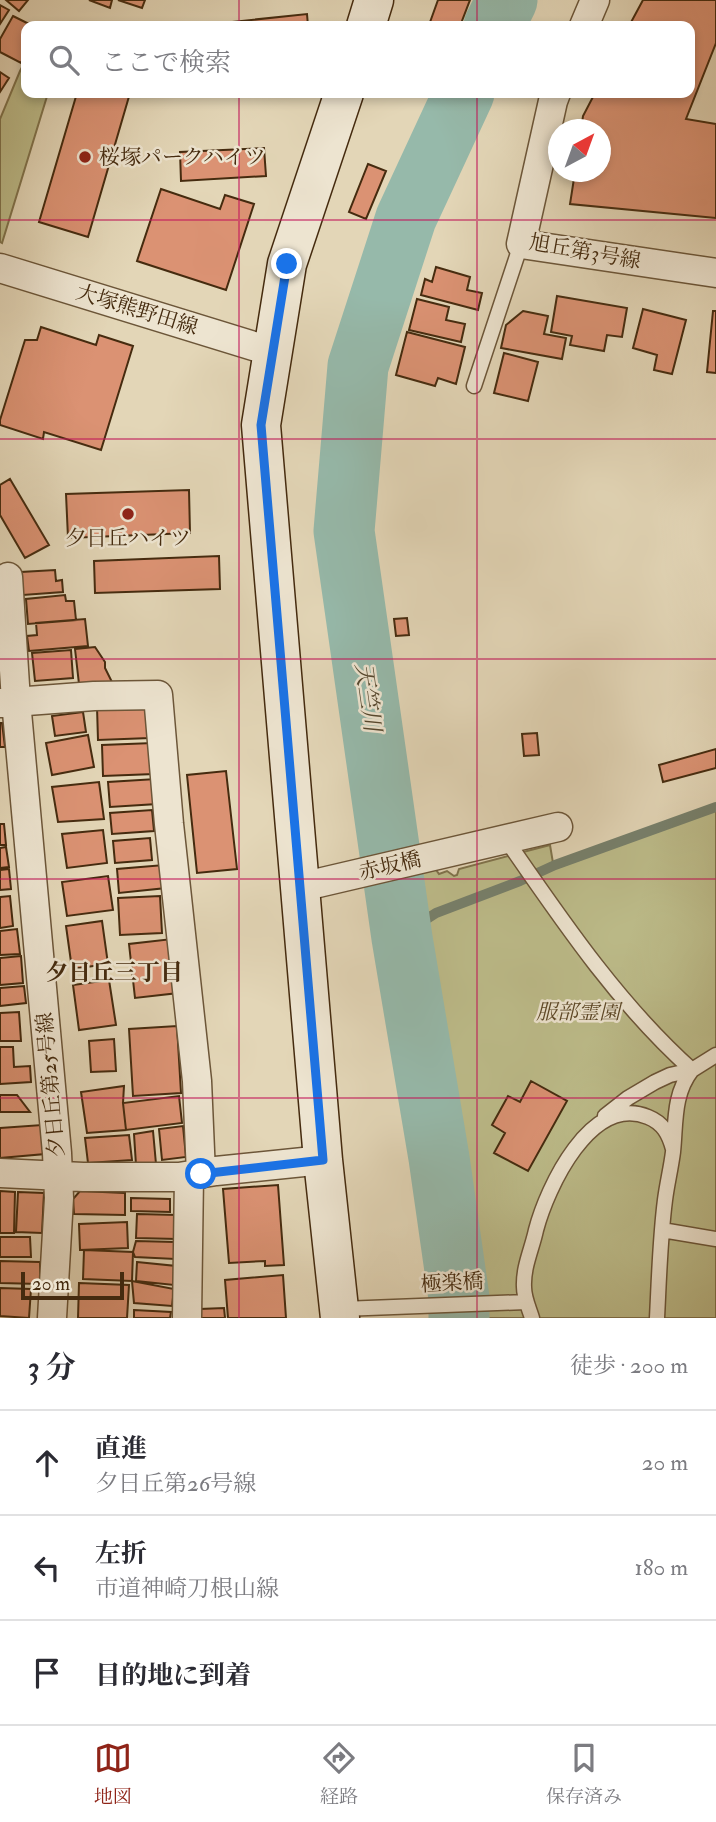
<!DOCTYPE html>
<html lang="ja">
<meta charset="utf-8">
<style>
:root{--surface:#fff;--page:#f7f7f7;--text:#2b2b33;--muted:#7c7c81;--line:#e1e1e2;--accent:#8f2418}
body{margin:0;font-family:"IM FELL Double Pica","Noto Serif JP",serif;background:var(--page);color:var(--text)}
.compass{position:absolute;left:548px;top:119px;width:63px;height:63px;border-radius:50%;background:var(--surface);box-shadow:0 4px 10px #0003;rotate:41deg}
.scale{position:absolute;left:21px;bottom:18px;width:103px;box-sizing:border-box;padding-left:7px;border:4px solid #452b0f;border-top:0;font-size:19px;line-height:24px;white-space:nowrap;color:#452b0f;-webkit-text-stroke:5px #ede4d0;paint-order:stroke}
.stop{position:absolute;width:21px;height:21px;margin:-16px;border:5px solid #1a73e8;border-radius:50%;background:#fff}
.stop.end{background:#1a73e8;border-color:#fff;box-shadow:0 2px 7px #0008}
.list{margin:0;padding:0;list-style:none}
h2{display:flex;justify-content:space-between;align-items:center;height:91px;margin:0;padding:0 28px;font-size:30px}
h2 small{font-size:23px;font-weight:400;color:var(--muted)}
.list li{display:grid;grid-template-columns:46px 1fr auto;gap:21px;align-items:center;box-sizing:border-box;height:105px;padding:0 28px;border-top:2px solid var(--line)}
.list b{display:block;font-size:26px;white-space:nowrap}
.list p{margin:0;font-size:23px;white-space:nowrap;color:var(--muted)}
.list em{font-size:23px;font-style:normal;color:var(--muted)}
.icon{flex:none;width:38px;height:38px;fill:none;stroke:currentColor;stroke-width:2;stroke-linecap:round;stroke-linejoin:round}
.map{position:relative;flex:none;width:716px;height:1318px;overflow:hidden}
.search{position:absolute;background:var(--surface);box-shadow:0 4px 10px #0003;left:21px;right:21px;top:21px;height:77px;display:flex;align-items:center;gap:18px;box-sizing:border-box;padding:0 24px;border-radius:14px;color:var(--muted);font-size:26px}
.sheet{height:406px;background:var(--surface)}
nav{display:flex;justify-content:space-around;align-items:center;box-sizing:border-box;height:98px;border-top:2px solid var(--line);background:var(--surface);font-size:19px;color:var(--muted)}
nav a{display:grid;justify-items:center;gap:4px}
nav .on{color:var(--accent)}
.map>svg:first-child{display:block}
.green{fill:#bcbb89;stroke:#80734c;stroke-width:2}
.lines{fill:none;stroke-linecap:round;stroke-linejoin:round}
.stream{stroke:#76806c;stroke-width:10}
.river{stroke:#96b9aa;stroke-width:61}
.building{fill:#db9273;stroke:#452b0f;stroke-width:2}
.lane-casing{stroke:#6c5639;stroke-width:17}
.street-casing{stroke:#6c5639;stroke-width:31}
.secondary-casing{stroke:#452b0f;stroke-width:41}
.lane{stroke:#ede4d0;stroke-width:14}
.street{stroke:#ede4d0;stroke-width:28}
.secondary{stroke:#ede4d0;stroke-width:38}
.route{stroke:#1a73e8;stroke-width:9}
.grid{fill:none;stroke:#c2185b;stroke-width:2;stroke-opacity:0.55}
.poi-dot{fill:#8f2418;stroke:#ede4d0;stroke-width:2.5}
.labels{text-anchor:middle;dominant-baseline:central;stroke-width:5;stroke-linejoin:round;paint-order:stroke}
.poi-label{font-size:21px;fill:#452b0f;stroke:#ede4d0;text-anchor:start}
.street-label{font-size:21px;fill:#452b0f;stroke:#ede4d0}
.park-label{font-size:21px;font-style:italic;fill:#5d4827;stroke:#ede4d0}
.water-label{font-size:23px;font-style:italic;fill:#55472e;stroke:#ede4d0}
.neighbourhood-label{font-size:23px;font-weight:bold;fill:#452b0f;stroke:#ede4d0}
</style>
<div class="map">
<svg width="716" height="1318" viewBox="0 0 716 1318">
<rect width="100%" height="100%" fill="#e3d6b7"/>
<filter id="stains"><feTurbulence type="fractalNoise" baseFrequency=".00286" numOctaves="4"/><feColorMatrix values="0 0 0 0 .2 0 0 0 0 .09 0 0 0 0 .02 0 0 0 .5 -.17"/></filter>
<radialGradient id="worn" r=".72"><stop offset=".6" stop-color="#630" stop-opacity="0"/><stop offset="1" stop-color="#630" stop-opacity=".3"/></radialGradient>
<path class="green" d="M26,60V93H48L2,243L0,242V119L20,71Z
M716,810V1318H479L480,1284L476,1253L430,959L415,872L434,867L439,874L447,871L454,876L457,875L459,869L550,845L554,869Z"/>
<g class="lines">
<path class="stream" d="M402,938L422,922L436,913L520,881L555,865L716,807"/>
<path class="river" d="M494,26L507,0
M459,1318V1298L439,1158L402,938L344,531L358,366L406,218L464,93"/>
</g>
<path class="building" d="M6,0H28L19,11Z
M89,0H112L110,8Z
M118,0H145L142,8Z
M438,0H470L460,26H433L429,25Z
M643,0H716V43L686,119L716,124V218L570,204L575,172H600V130H581L583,116L595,93H690V26H629Z
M0,5L9,10L0,24Z
M307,14L308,26H194Z
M13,16L33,26H26V54L21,63L0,52V39Z
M0,72L9,78L0,92Z
M77,93H130L88,237L39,222Z
M264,148L266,176L181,181L180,152Z
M368,164L386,171L366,219L349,212Z
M161,189L220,209L225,195L254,204L226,290L137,261Z
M436,267L470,277L467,290L482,293L478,310L421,295L425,279L432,282Z
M557,296L627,308L622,337L607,335L604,351L570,345L572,336L551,332Z
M417,299L449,307L446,320L465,324L461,342L409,330Z
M643,309L686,320L672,374L654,370L657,355L633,348Z
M523,311L548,316L544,334L566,338L562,359L501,348L506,325Z
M713,311H716V373L707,372Z
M41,327L96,345L99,335L133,346L101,450L44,432L43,439L0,425V420L25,340H37Z
M407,332L465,347L456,384L438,378L435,386L396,375Z
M504,353L538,362L528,401L494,393Z
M10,479L49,545L25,558L0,515V485Z
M189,490L190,533L68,538L66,494Z
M219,556L220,589L95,593L94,561Z
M55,570L56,581L62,580L63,592L23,595L21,572Z
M65,595L66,601H74L76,620L28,624L26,599Z
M407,618L409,635L396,636L394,619Z
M85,619L88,646L29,651L27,636L37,635L36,623Z
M95,647L105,662V668L112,682L102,687L99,682L79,684L75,649Z
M71,650L73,678L35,681L32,653Z
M148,705L150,738L98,740L97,707Z
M83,712L86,732L55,736L52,716Z
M0,723H2L5,747H0Z
M537,733L539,755L524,756L522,734Z
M88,735L94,767L52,775L46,743Z
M153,743L154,774L103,776L102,745Z
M716,749V768L663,782L659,765Z
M226,771L237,869L197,873L187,775Z
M156,779L157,804L110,807L108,782Z
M99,782L104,819L58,822L52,787Z
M152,810L154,831L112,834L110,813Z
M0,824H4L6,845H0Z
M103,830L107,863L67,868L62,834Z
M150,838L152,860L115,863L113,841Z
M6,847L9,867L0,868V848Z
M164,865L166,888L119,893L117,869Z
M9,869L11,889L0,890V870Z
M108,876L113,910L67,916L62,882Z
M10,896L13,926L0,928V897Z
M160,896L162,933L120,935L118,898Z
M102,921L108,964L72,969L66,926Z
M17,929L20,954L0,955V931Z
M172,939L178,993L135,998L129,944Z
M21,956L23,983L0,985V958Z
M109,980L116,1025L79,1030L73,985Z
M24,986L26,1003L0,1006V988Z
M19,1012L21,1041H0V1013Z
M177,1026L181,1093L133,1096L129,1029Z
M114,1039L116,1071L91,1072L89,1041Z
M0,1047H13L14,1067L30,1066L31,1082L0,1084Z
M531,1081L567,1101L528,1171L494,1153L505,1133L492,1125L508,1096L520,1102Z
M124,1086L123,1103L126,1130L87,1133L81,1092Z
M0,1095H17L30,1112H0Z
M179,1096L182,1123L126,1130L123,1103Z
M42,1125L45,1154L0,1158V1128Z
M183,1126L186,1157L162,1160L159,1129Z
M153,1131L156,1164L136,1165L134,1134Z
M129,1135L132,1160L88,1163L85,1138Z
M278,1185L284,1265L265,1266V1261L229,1263L223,1189Z
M0,1191L15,1192L14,1233H0Z
M80,1191L125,1193V1215L74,1214L73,1199Z
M18,1192L44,1193L42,1233L16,1232Z
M131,1198L170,1199V1212L131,1211Z
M137,1214L178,1215L177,1239L136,1238Z
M127,1222L128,1248L80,1250L79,1224Z
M0,1237H30L31,1257H0Z
M136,1241L175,1242V1259L135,1257L133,1252Z
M84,1250L133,1252L132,1281L83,1279Z
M0,1261L40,1262V1284L0,1283Z
M137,1262L176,1266L174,1285L136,1281Z
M283,1275L286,1318H228L225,1280Z
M132,1281L174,1289L172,1306L134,1303Z
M79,1283L129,1285L127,1318H78Z
M0,1288L31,1289L29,1318L0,1316Z
M224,1308L225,1318H201L200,1309Z
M134,1310L171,1312L170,1318H134Z"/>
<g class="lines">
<defs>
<path id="lane" d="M474,386L521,244
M505,838C561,919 618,1004 692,1070
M605,1116L628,1098L655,1082L670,1075L692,1070L716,1055
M662,1230L716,1239
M342,1309L526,1302
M532,1318C529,1308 524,1298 524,1287C523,1267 532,1249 536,1230C547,1188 591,1093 648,1117C663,1123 669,1134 673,1149
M657,1318C659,1279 660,1239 665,1200C667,1184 671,1168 673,1152C676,1123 673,1094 692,1070"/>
<path id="street" d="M584,26L595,0
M556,93L553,101L521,244L716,273
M0,268L273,352
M8,577L16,701L57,1153L59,1198L52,1318
M0,703L94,696L158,695L169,824L197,1081L201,1174
M301,887L558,827
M0,1173L83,1177H179L216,1171L323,1160
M187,1318L189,1176"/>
<path id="secondary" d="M366,26L374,0
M340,1318L323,1160L261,425L287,264L344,93"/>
</defs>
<use href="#lane" class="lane-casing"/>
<use href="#street" class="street-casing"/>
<use href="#secondary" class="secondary-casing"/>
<use href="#lane" class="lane"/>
<use href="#street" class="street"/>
<use href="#secondary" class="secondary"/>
</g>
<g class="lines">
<path class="route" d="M201,1174L323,1160L261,425L287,264"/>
</g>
<path class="grid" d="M239,0V26M477,0V26M239,93V1318M477,93V1318M0,220H716M0,439H716M0,659H716M0,879H716M0,1098H716"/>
<g class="poi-dot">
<circle cx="85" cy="157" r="7"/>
<circle cx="128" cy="514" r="7"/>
</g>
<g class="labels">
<g class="poi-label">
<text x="99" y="157">桜塚パークハイツ</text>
<text x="128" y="538" text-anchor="middle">夕日丘ハイツ</text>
</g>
<g class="street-label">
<text transform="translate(585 252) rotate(10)">旭丘第3号線</text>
<text transform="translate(137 310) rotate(17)">大塚熊野田線</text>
<text transform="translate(390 866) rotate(-13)">赤坂橋</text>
<text transform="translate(51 1085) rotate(-95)">夕日丘第25号線</text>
<text transform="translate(452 1283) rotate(-3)">極楽橋</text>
</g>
<g class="park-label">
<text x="578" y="1012">服部霊園</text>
</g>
<g class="water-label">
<text transform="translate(368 697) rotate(82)">天竺川</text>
</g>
<g class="neighbourhood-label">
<text x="114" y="972">夕日丘三丁目</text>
</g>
</g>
<rect width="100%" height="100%" filter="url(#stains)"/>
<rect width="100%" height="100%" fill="url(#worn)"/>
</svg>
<svg class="compass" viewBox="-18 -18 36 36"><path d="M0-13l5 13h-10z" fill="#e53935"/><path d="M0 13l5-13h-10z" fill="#7c7c81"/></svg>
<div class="scale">20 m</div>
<div class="stop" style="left:201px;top:1174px"></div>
<div class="stop end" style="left:287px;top:264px"></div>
<div class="search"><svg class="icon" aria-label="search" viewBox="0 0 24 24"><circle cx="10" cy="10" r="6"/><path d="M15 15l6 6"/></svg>ここで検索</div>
</div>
<section class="sheet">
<h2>3 分<small>徒歩 · 200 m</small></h2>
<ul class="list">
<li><svg class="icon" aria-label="ahead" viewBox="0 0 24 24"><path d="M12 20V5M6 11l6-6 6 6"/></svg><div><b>直進</b><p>夕日丘第26号線</p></div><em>20 m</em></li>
<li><svg class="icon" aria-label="left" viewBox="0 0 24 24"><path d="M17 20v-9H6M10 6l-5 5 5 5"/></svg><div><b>左折</b><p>市道神崎刀根山線</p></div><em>180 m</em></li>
<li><svg class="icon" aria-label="arrive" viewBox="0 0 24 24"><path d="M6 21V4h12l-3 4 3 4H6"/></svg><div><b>目的地に到着</b></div></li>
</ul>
</section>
<nav>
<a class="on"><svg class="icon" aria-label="map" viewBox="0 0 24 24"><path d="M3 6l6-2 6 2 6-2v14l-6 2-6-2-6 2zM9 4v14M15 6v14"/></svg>地図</a>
<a><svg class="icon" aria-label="directions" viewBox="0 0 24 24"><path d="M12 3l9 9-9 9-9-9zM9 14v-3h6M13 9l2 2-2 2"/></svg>経路</a>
<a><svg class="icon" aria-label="saved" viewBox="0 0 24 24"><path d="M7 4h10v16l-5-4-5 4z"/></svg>保存済み</a>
</nav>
